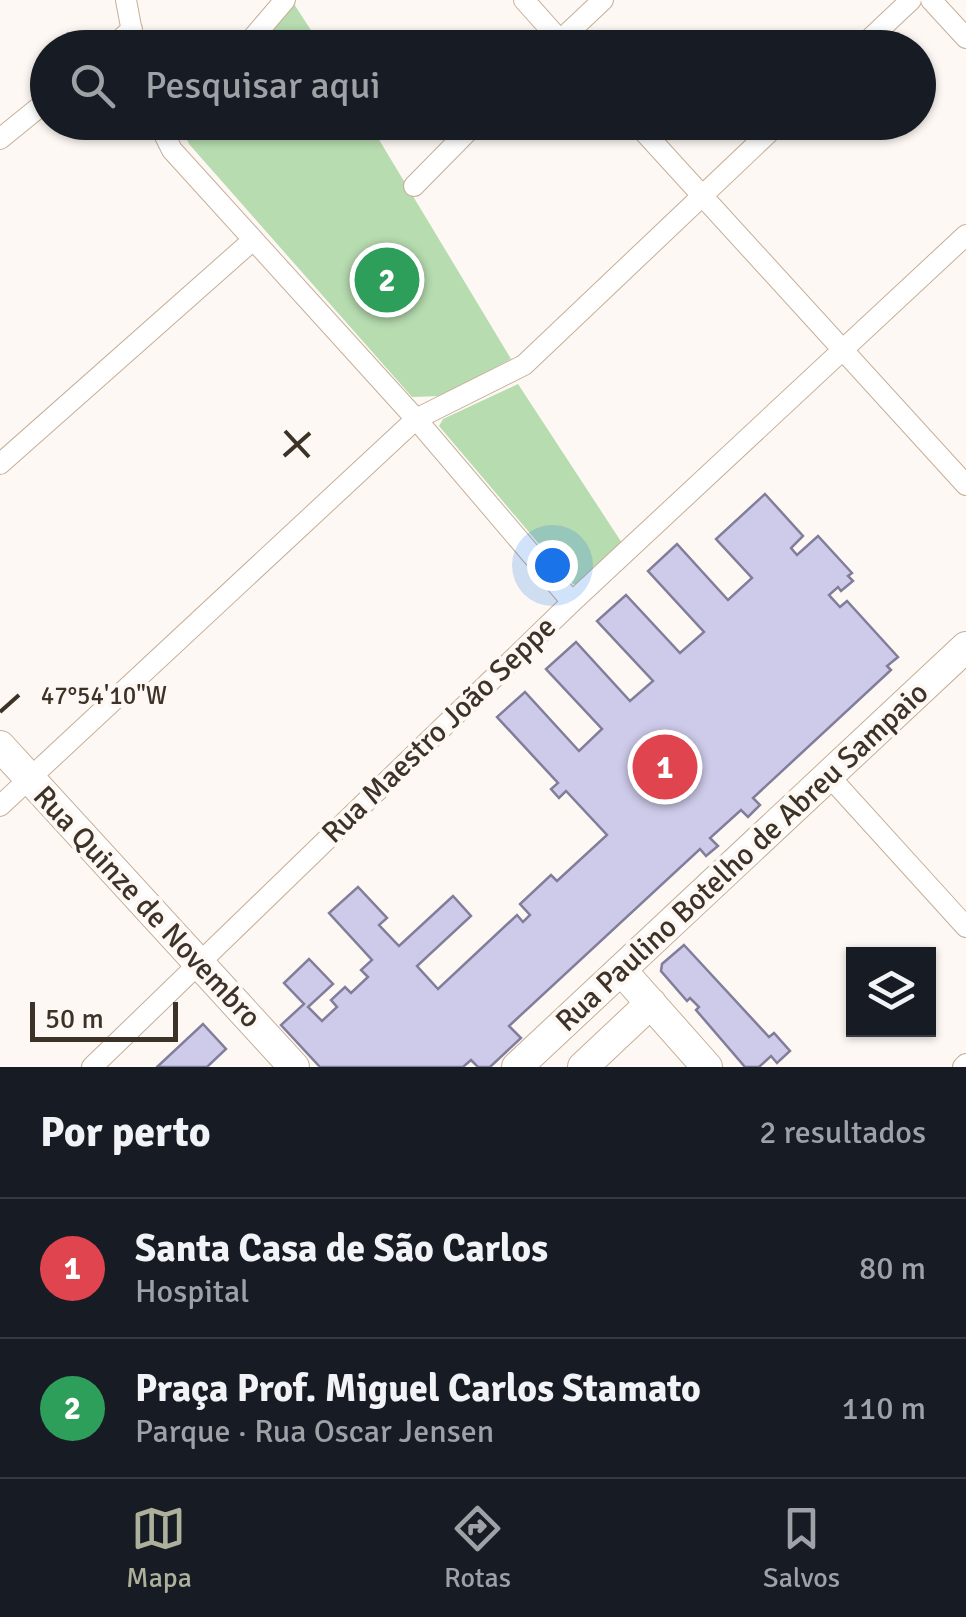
<!DOCTYPE html>
<html lang="pt">
<meta charset="utf-8">
<style>
:root{--surface:#171b24;--page:#242831;--text:#f1f3f6;--muted:#9ea1a6;--line:#363941;--accent:#adb09b}
body{margin:0;font-family:Signika,sans-serif;background:var(--page);color:var(--text)}
.controls{position:absolute;right:30px;bottom:30px;display:grid;overflow:hidden;border-radius:0px;box-shadow:0 2px 8px #0004}
.controls button{width:90px;height:90px;display:grid;place-items:center;padding:0;border:0;border-bottom:2px solid var(--line);background:var(--surface);color:var(--text);font:50px sans-serif}
.scale{position:absolute;left:30px;bottom:25px;width:148px;box-sizing:border-box;padding-left:10px;border:5px solid #3c3228;border-top:0;font-size:28px;line-height:35px;white-space:nowrap;color:#3c3228;-webkit-text-stroke:8px #fdf8f3;paint-order:stroke}
.you{position:absolute;left:552px;top:565px;width:35px;height:35px;margin:-25px;border:8px solid #fff;border-radius:50%;background:#1a73e8;box-shadow:0 0 0 15px #1a73e833}
.badge{display:grid;place-items:center;width:65px;height:65px;border-radius:50%;background:var(--accent);color:#fff;font-size:32px;font-weight:700}
.pin{position:absolute;translate:-50% -50%;border:5px solid #fff;box-shadow:0 2px 10px #0006}
.list{margin:0;padding:0;list-style:none}
h2{display:flex;justify-content:space-between;align-items:center;height:130px;margin:0;padding:0 40px;font-size:42px}
h2 small{font-size:32px;font-weight:400;color:var(--muted)}
.list li{display:grid;grid-template-columns:65px 1fr auto;gap:30px;align-items:center;box-sizing:border-box;height:140px;padding:0 40px;border-top:2px solid var(--line)}
.list b{display:block;font-size:38px;white-space:nowrap}
.list p{margin:0;font-size:32px;white-space:nowrap;color:var(--muted)}
.list em{font-size:32px;font-style:normal;color:var(--muted)}
.icon{flex:none;width:55px;height:55px;fill:none;stroke:currentColor;stroke-width:2;stroke-linecap:round;stroke-linejoin:round}
.map{position:relative;flex:none;width:966px;height:1067px;overflow:hidden}
.search{position:absolute;background:var(--surface);box-shadow:0 2px 8px #0004;left:30px;right:30px;top:30px;height:110px;display:flex;align-items:center;gap:25px;box-sizing:border-box;padding:0 35px;border-radius:55px;color:var(--muted);font-size:38px}
.sheet{height:410px;background:var(--surface)}
nav{display:flex;justify-content:space-around;align-items:center;box-sizing:border-box;height:140px;border-top:2px solid var(--line);background:var(--surface);font-size:28px;color:var(--muted)}
nav a{display:grid;justify-items:center;gap:5px}
nav .on{color:var(--accent)}
.map>svg:first-child{display:block}
.green{fill:#b7dcb0}
.building{fill:#cecbea;stroke:#817d9a;stroke-width:2.5}
.lines{fill:none;stroke-linecap:round;stroke-linejoin:round}
.street-casing{stroke:#c7ae97;stroke-width:22}
.secondary-casing{stroke:#c7ae97;stroke-width:32}
.street{stroke:#fff;stroke-width:20}
.secondary{stroke:#fff;stroke-width:30}
.ticks{fill:none;stroke:#3c3228;stroke-width:4}
.labels{text-anchor:middle;dominant-baseline:central;stroke-width:8;stroke-linejoin:round;paint-order:stroke}
.street-label{font-size:30px;fill:#3c3228;stroke:#fdf8f3}
.ticks-label{font-size:25px;text-anchor:middle;fill:#3c3228;stroke:#fdf8f3;stroke-width:8;stroke-linejoin:round;paint-order:stroke}
</style>
<div class="map">
<svg width="966" height="1067" viewBox="0 0 966 1067">
<rect width="100%" height="100%" fill="#fdf8f3"/>
<path class="green" d="M292,1L322,47L252,48Z
M189,123H369L511,359L441,396L412,397L189,144L184,133Z
M518,384L624,546L580,584H573L439,426L443,419Z"/>
<path class="building" d="M765,494L803,536L791,548L797,555L818,536L852,573L848,576L853,581L841,591L838,587L829,595L840,607L847,601L898,657L887,666L891,670L753,798L760,805L748,817L741,810L710,838L718,846L706,856L700,849L509,1026L521,1038L490,1067H478L471,1060L463,1067H320L281,1025L304,1004L284,983L309,959L333,984L308,1007L322,1021L337,1007L331,1000L345,987L351,993L368,977L361,970L372,960L329,913L358,887L387,918L379,925L399,946L453,896L471,916L417,966L438,989L517,915L523,922L530,915L520,904L551,875L557,881L607,835L566,791L559,798L551,789L558,783L497,717L525,692L579,751L602,729L546,669L576,642L630,701L653,681L597,621L626,595L680,653L704,632L648,571L677,544L728,600L752,578L716,539Z
M684,945L769,1037L774,1033L790,1051L777,1063L771,1056L759,1067H745L696,1010L699,1007L690,998L687,1001L661,971L662,964Z
M203,1024L226,1049L207,1067H157Z"/>
<g class="lines">
<defs>
<path id="street" d="M126,0L135,48
M524,0L567,48
M931,0L966,38
M111,48L132,29
M244,48L285,0
M552,48L603,0
M860,48L911,0
M158,122L172,150L416,419L572,602
M635,122L966,485
M0,139L48,100
M414,186L477,122
M0,464L253,240
M829,776L966,927
M0,806L416,419L524,365L780,122
M92,1067L572,602L966,235
M963,1067L966,1064"/>
<path id="secondary" d="M0,746L294,1067
M622,971L707,1067
M517,1067L966,647
M583,1067L651,1003"/>
</defs>
<use href="#street" class="street-casing"/>
<use href="#secondary" class="secondary-casing"/>
<use href="#street" class="street"/>
<use href="#secondary" class="secondary"/>
</g>
<path class="ticks" d="M285,431L309,457M284,456L310,433M0,712L19,695"/>
<g class="labels">
<g class="street-label">
<text transform="translate(439 730) rotate(-44)">Rua Maestro João Seppe</text>
<text transform="translate(742 857) rotate(-43)">Rua Paulino Botelho de Abreu Sampaio</text>
<text transform="translate(147 907) rotate(47)">Rua Quinze de Novembro</text>
</g>
</g>
<g class="ticks-label">
<text x="104" y="704">47°54'10"W</text>
</g>
</svg>
<div class="controls">
<button><svg class="icon" aria-label="layers" viewBox="0 0 24 24"><path d="M12 4l9 5-9 5-9-5zM3 14l9 5 9-5"/></svg></button>
</div>
<div class="scale">50 m</div>
<div class="you"></div>
<div class="pin badge" style="left:665px;top:767px;background:#e0444e">1</div>
<div class="pin badge" style="left:387px;top:280px;background:#2e9e5b">2</div>
<div class="search"><svg class="icon" aria-label="search" viewBox="0 0 24 24"><circle cx="10" cy="10" r="6"/><path d="M15 15l6 6"/></svg>Pesquisar aqui</div>
</div>
<section class="sheet">
<h2>Por perto<small>2 resultados</small></h2>
<ul class="list">
<li><span class="badge" style="background:#e0444e">1</span><div><b>Santa Casa de São Carlos</b><p>Hospital</p></div><em>80 m</em></li>
<li><span class="badge" style="background:#2e9e5b">2</span><div><b>Praça Prof. Miguel Carlos Stamato</b><p>Parque · Rua Oscar Jensen</p></div><em>110 m</em></li>
</ul>
</section>
<nav>
<a class="on"><svg class="icon" aria-label="map" viewBox="0 0 24 24"><path d="M3 6l6-2 6 2 6-2v14l-6 2-6-2-6 2zM9 4v14M15 6v14"/></svg>Mapa</a>
<a><svg class="icon" aria-label="directions" viewBox="0 0 24 24"><path d="M12 3l9 9-9 9-9-9zM9 14v-3h6M13 9l2 2-2 2"/></svg>Rotas</a>
<a><svg class="icon" aria-label="saved" viewBox="0 0 24 24"><path d="M7 4h10v16l-5-4-5 4z"/></svg>Salvos</a>
</nav>
